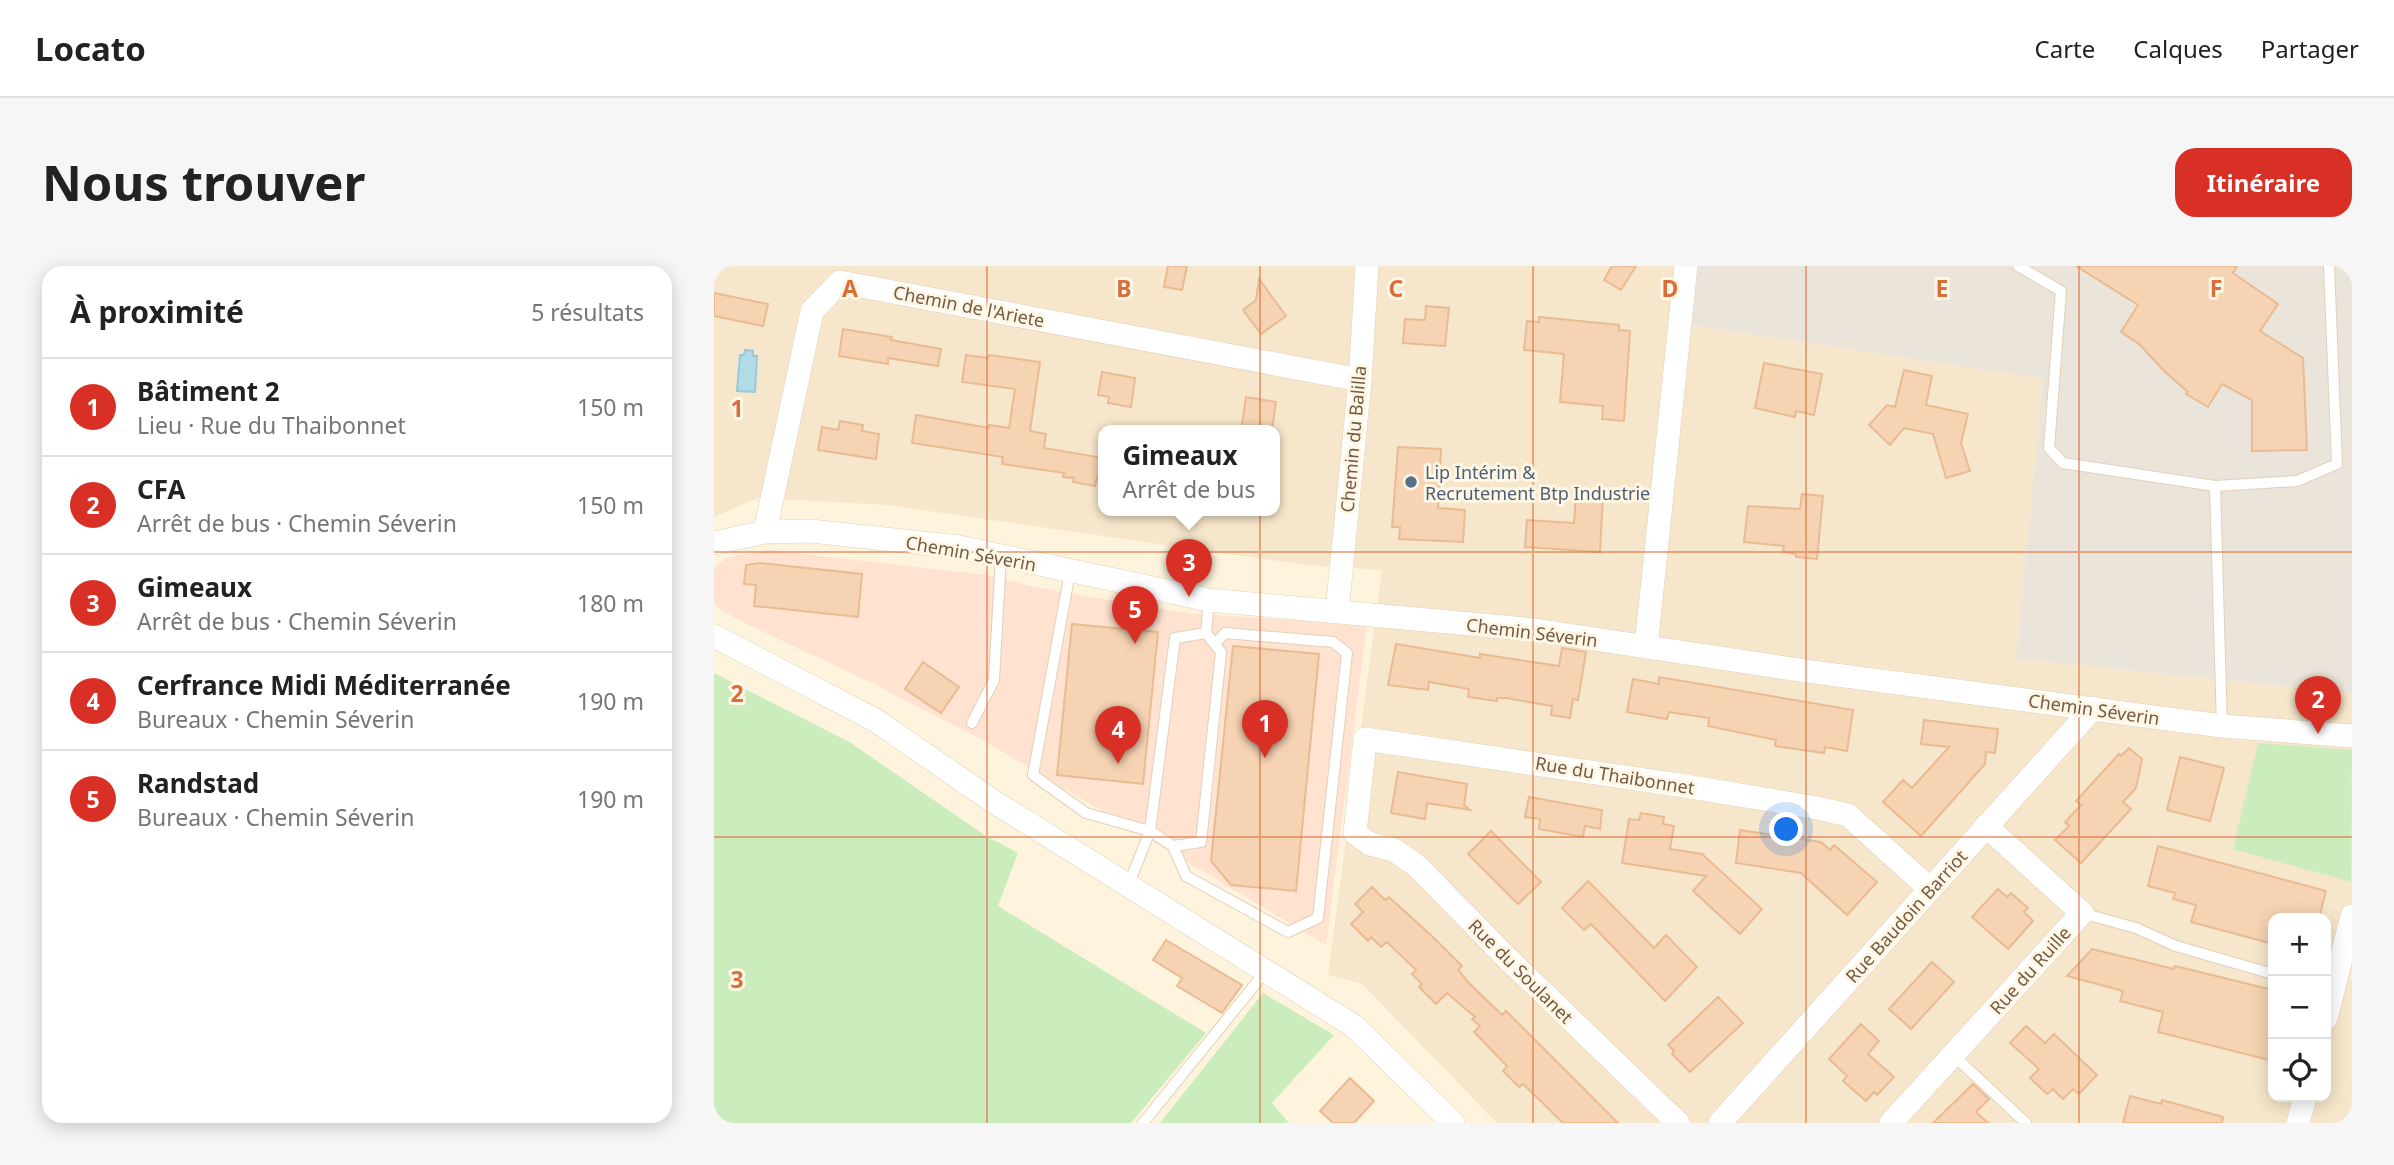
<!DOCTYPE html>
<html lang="fr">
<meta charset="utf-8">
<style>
:root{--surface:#fff;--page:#f6f6f6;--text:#222;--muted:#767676;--line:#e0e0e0;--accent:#d93025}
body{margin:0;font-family:"Noto Sans",sans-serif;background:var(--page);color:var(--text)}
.controls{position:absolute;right:21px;bottom:21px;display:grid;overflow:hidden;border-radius:14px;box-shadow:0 4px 18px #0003}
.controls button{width:63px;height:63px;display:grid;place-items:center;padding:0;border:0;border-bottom:2px solid var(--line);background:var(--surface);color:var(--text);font:35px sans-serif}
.you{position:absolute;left:1073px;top:564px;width:24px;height:24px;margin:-18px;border:5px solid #fff;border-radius:50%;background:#1a73e8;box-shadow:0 0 0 10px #1a73e833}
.badge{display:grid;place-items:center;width:46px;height:46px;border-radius:50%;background:var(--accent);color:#fff;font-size:23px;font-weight:700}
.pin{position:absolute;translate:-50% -58px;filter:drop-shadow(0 2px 4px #0008)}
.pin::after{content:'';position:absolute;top:37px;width:24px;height:21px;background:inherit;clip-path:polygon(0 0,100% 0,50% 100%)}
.popup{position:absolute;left:384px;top:159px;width:182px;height:91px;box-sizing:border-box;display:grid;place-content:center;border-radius:14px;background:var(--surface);filter:drop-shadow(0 2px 5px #0005);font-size:23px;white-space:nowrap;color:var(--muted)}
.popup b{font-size:26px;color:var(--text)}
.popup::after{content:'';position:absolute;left:50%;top:100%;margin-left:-14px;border:14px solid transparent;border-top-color:var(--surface)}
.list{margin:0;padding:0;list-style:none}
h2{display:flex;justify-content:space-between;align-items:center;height:91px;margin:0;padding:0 28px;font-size:30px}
h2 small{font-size:23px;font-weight:400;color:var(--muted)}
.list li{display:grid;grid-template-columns:46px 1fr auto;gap:21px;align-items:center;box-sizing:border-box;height:98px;padding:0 28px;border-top:2px solid var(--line)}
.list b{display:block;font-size:26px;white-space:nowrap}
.list p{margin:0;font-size:23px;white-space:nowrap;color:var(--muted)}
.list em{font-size:23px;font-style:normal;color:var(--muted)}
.icon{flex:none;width:38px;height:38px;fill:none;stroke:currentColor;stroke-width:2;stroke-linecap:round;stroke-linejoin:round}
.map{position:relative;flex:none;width:1638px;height:857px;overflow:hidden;border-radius:21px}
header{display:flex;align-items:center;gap:42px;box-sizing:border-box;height:98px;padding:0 35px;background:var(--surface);border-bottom:2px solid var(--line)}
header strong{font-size:33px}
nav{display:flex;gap:38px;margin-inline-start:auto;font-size:24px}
.intro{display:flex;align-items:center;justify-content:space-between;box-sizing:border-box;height:168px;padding:0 42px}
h1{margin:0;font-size:49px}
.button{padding:18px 32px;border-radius:21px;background:var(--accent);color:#fff;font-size:24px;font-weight:700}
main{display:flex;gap:42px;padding:0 42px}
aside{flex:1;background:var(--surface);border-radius:21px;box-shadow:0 4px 18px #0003}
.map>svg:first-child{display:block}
.residential{fill:#f6e6cb;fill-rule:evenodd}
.commercial{fill:#ffe2d0}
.industrial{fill:#ebe4da}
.green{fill:#cbecbc}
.water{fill:#b1dbe8;stroke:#97cada;stroke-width:2}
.building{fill:#f5d3b3;stroke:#e9bb92;stroke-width:2}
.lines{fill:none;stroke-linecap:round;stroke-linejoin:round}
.lane-casing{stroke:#e2d0b9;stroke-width:12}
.street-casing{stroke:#e2d0b9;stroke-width:24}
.lane{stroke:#fff;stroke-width:10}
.street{stroke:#fff;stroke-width:23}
.grid{fill:none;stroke:#d96e3b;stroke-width:2;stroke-opacity:0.55}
.service-dot{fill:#5c6f8a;stroke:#fff7e5;stroke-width:2.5}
.labels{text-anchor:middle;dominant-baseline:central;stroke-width:6;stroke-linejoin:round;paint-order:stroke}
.street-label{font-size:18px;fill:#755a44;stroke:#fff7e5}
.service-label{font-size:18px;fill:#4e5e75;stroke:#fff7e5;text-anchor:start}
.grid-label{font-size:23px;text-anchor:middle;font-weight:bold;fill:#d96e3b;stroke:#fff7e5;stroke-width:6;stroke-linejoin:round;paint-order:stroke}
</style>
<header>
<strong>Locato</strong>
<nav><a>Carte</a><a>Calques</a><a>Partager</a></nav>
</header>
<div class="intro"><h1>Nous trouver</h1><a class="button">Itinéraire</a></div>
<main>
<aside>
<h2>À proximité<small>5 résultats</small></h2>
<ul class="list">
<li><span class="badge">1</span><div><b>Bâtiment 2</b><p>Lieu · Rue du Thaibonnet</p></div><em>150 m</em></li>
<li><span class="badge">2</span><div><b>CFA</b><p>Arrêt de bus · Chemin Séverin</p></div><em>150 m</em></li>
<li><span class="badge">3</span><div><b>Gimeaux</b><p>Arrêt de bus · Chemin Séverin</p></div><em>180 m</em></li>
<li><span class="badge">4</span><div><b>Cerfrance Midi Méditerranée</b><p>Bureaux · Chemin Séverin</p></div><em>190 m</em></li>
<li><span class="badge">5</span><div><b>Randstad</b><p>Bureaux · Chemin Séverin</p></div><em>190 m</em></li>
</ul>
</aside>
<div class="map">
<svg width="1638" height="857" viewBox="0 0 1638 857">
<rect width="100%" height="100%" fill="#fef4dd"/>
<path class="residential" d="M0,0H977V59L1329,113L1302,393L1638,427V705L1636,713L1638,714V857H783L648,718L614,709L668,304L592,299L173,239L44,232L0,251ZM389,165H561V245H389ZM1559,652H1612V831H1559Z"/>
<path class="commercial" d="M54,284L273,309L321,321L472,347L653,359L612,679L274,477L160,418L26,355L3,341L0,334V301L15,291Z"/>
<path class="industrial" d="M977,0H1638V427L1302,393L1329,113L977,59Z"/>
<path class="green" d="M0,407L137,477L269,568L304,587L284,640L492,767L417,857H0Z
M1544,477L1638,484L1637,616L1519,583Z
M549,727L620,769L558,837L575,857H446Z"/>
<path class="water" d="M31,84L39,85V90H43L41,126L23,125L26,89H30Z"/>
<path class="building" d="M454,0H473L468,24L450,21Z
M898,0H922L907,24L890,14Z
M1362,0H1523L1519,7L1564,38L1546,65L1589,92L1593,184L1538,185V134L1508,118L1494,141L1472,128L1474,126L1450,105L1425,78L1407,66L1424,39Z
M545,13L572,50L547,68L529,44L542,34Z
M0,27L54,38L49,60L0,50Z
M712,40L735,42L731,80L689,77L691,53L711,54Z
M825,51L905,59V64L916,65L910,155L888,153L889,140L846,136L850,88L810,84L813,55L825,56Z
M129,63L178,71L177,74L227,83L224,100L174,92V98L125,90Z
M252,89L274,92L275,89L326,96L316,165L332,168L330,182L389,192V212L383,211L381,220L359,216L360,212L349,211L350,207L288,198L289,191L198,177L202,149L275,162V159L295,162L301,123L248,116Z
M1050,97L1108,108L1100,149L1082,145L1081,151L1041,142Z
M1190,104L1218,110L1212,139L1254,148L1247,177L1256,205L1232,212L1219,168L1190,162L1176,179L1155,159L1173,139L1181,141Z
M388,106L421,112L417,141L394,137L395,131L384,129Z
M532,131L562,136L558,163L527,165Z
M126,155L149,159L148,165L165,168L162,193L104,184L108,161L124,164Z
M684,181L727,183L724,242L751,244L749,276L685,273L686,261H678Z
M1088,228L1109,230L1103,293L1082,291V288L1069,286L1070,280L1030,276L1034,240L1086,243Z
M862,229L889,231L886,286L811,281L813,254L860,257Z
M45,297L148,308L144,351L40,340L42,319L30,318L32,299Z
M358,358L444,366L429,518L343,509Z
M682,378L766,392V388L845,400L848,382L872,386L864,434L859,433L856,452L837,449L838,440L792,432H783V435L754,431L755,423L715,416L714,424L674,419Z
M519,380L605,388L582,625L517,619L497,595Z
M209,396L245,421L227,447L191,423Z
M945,411L1139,444L1133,485L1111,481L1110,487L1061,480L1062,474L994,460L995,452L955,446L953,453L913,446L919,413L945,418Z
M1210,454L1284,463L1281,487L1272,486L1271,498L1207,570L1169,536L1189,514L1198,522L1235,481L1207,478Z
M1415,482L1428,493L1422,522L1409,536L1417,543L1367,597L1341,574L1355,560L1351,556L1367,539L1362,535L1405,488L1407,490Z
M1466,491L1510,502L1496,555L1453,544Z
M684,506L753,518L750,539L756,544L713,537L711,553L677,547Z
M815,531L888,544L886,563L871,560L869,571L825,563L826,553L811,551Z
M927,547L950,551L949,558L960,560L956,583L988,588L1048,643L1026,668L979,625L992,610L908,597L915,553L925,554Z
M1026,564L1107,576L1116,584L1120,579L1163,616L1133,649L1087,607L1022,597Z
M777,565L827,616L804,638L754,588Z
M1444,580L1612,625L1605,652H1559V678L1477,656L1482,639L1459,633L1461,627L1434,620Z
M874,615L940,682L952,669L983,701L951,735L877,658L870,664L848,642Z
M658,621L671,634L675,631L720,672L748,700L744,704L756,718L788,749L792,745L904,857H849L809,818L805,821L789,805L793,800L760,766L766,760L758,753L761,751L733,727L722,738L705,721L708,718L698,708L702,704L673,676L667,681L657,671L654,675L637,658L649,646L641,638Z
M1284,623L1293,631L1297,627L1314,642L1310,646L1319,655L1294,683L1258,651Z
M452,674L528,719L508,747L463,720L468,712L439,694Z
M1378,683L1460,703L1461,700L1559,724V795L1444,766L1449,746L1406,735L1409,725L1353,710Z
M1218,696L1240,716L1197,763L1175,743Z
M1004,731L1029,757L976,806L958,788L960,785L954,779Z
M1147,758L1165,775L1154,788L1180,811L1163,829L1160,826L1152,835L1129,815L1133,810L1115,793Z
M1312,760L1331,777L1340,768L1383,809L1365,828L1359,823L1349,833L1339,823L1333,828L1316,812L1325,803L1296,777Z
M636,812L660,835L640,857H619L606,845Z
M1259,818L1275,833L1262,846L1274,857H1219Z
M1416,830L1447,838L1448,834L1509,851L1508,857H1409Z"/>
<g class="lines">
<defs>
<path id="lane" d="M1304,0L1347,25L1335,182L1349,197L1501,220L1583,215L1623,198L1615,0
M1501,220L1508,460
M356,306L319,509L372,547L436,565L459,580L487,576L507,386L492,367
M258,457L280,414L287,290
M459,580L472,610L574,666L604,652L633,387L619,376L511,367L501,378
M414,620L436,565L461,372L492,367L495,334
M1368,647L1422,662L1462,680L1559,708
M1239,789L1312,857
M429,857L552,705"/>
<path id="street" d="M51,266L98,45L126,16L646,114
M0,277L51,266L97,265L245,281L495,334L821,364L1092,405L1439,451L1508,460L1638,470
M623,346L646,114L653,0
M0,370L161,454L277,534L640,760L739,857
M932,381L972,0
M1612,752L1638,650
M964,857L792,691L703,600L680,584L656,578L641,567L651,473L971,520L1098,541L1134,549L1216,623
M1006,857L1379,442
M1177,857L1368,647L1272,560
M1584,857L1591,831"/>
</defs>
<use href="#lane" class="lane-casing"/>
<use href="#street" class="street-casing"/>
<use href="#lane" class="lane"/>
<use href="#street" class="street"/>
</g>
<path class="grid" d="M273,0V857M546,0V857M819,0V857M1092,0V857M1365,0V857M0,286H1638M0,571H1638"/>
<circle class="service-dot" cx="697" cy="216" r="7"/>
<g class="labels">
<g class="street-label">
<text transform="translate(255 40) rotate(11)">Chemin de l'Ariete</text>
<text transform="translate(639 173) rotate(-85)">Chemin du Balilla</text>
<text transform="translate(257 287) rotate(10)">Chemin Séverin</text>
<text transform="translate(818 366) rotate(7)">Chemin Séverin</text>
<text transform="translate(1380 443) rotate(8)">Chemin Séverin</text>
<text transform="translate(901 509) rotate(9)">Rue du Thaibonnet</text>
<text transform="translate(1192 650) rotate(-48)">Rue Baudoin Barriot</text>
<text transform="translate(1316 704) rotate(-48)">Rue du Ruille</text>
<text transform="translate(807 705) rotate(45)">Rue du Soulanet</text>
</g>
<g class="service-label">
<text x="711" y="206">Lip Intérim &amp;<tspan x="711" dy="21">Recrutement Btp Industrie</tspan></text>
</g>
</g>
<g class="grid-label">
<text x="136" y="31">A</text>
<text x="410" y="31">B</text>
<text x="682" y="31">C</text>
<text x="956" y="31">D</text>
<text x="1228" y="31">E</text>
<text x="1502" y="31">F</text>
<text x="23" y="151">1</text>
<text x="23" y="436">2</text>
<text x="23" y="722">3</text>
</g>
</svg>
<div class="controls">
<button>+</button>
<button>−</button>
<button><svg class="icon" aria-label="locate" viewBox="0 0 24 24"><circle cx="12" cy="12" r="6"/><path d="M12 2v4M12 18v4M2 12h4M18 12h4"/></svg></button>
</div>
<div class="you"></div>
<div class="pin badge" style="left:551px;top:492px">1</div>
<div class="pin badge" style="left:1604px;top:468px">2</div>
<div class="pin badge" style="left:475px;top:331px">3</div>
<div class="popup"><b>Gimeaux</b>Arrêt de bus</div>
<div class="pin badge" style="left:404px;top:498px">4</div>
<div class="pin badge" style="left:421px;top:378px">5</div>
</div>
</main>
